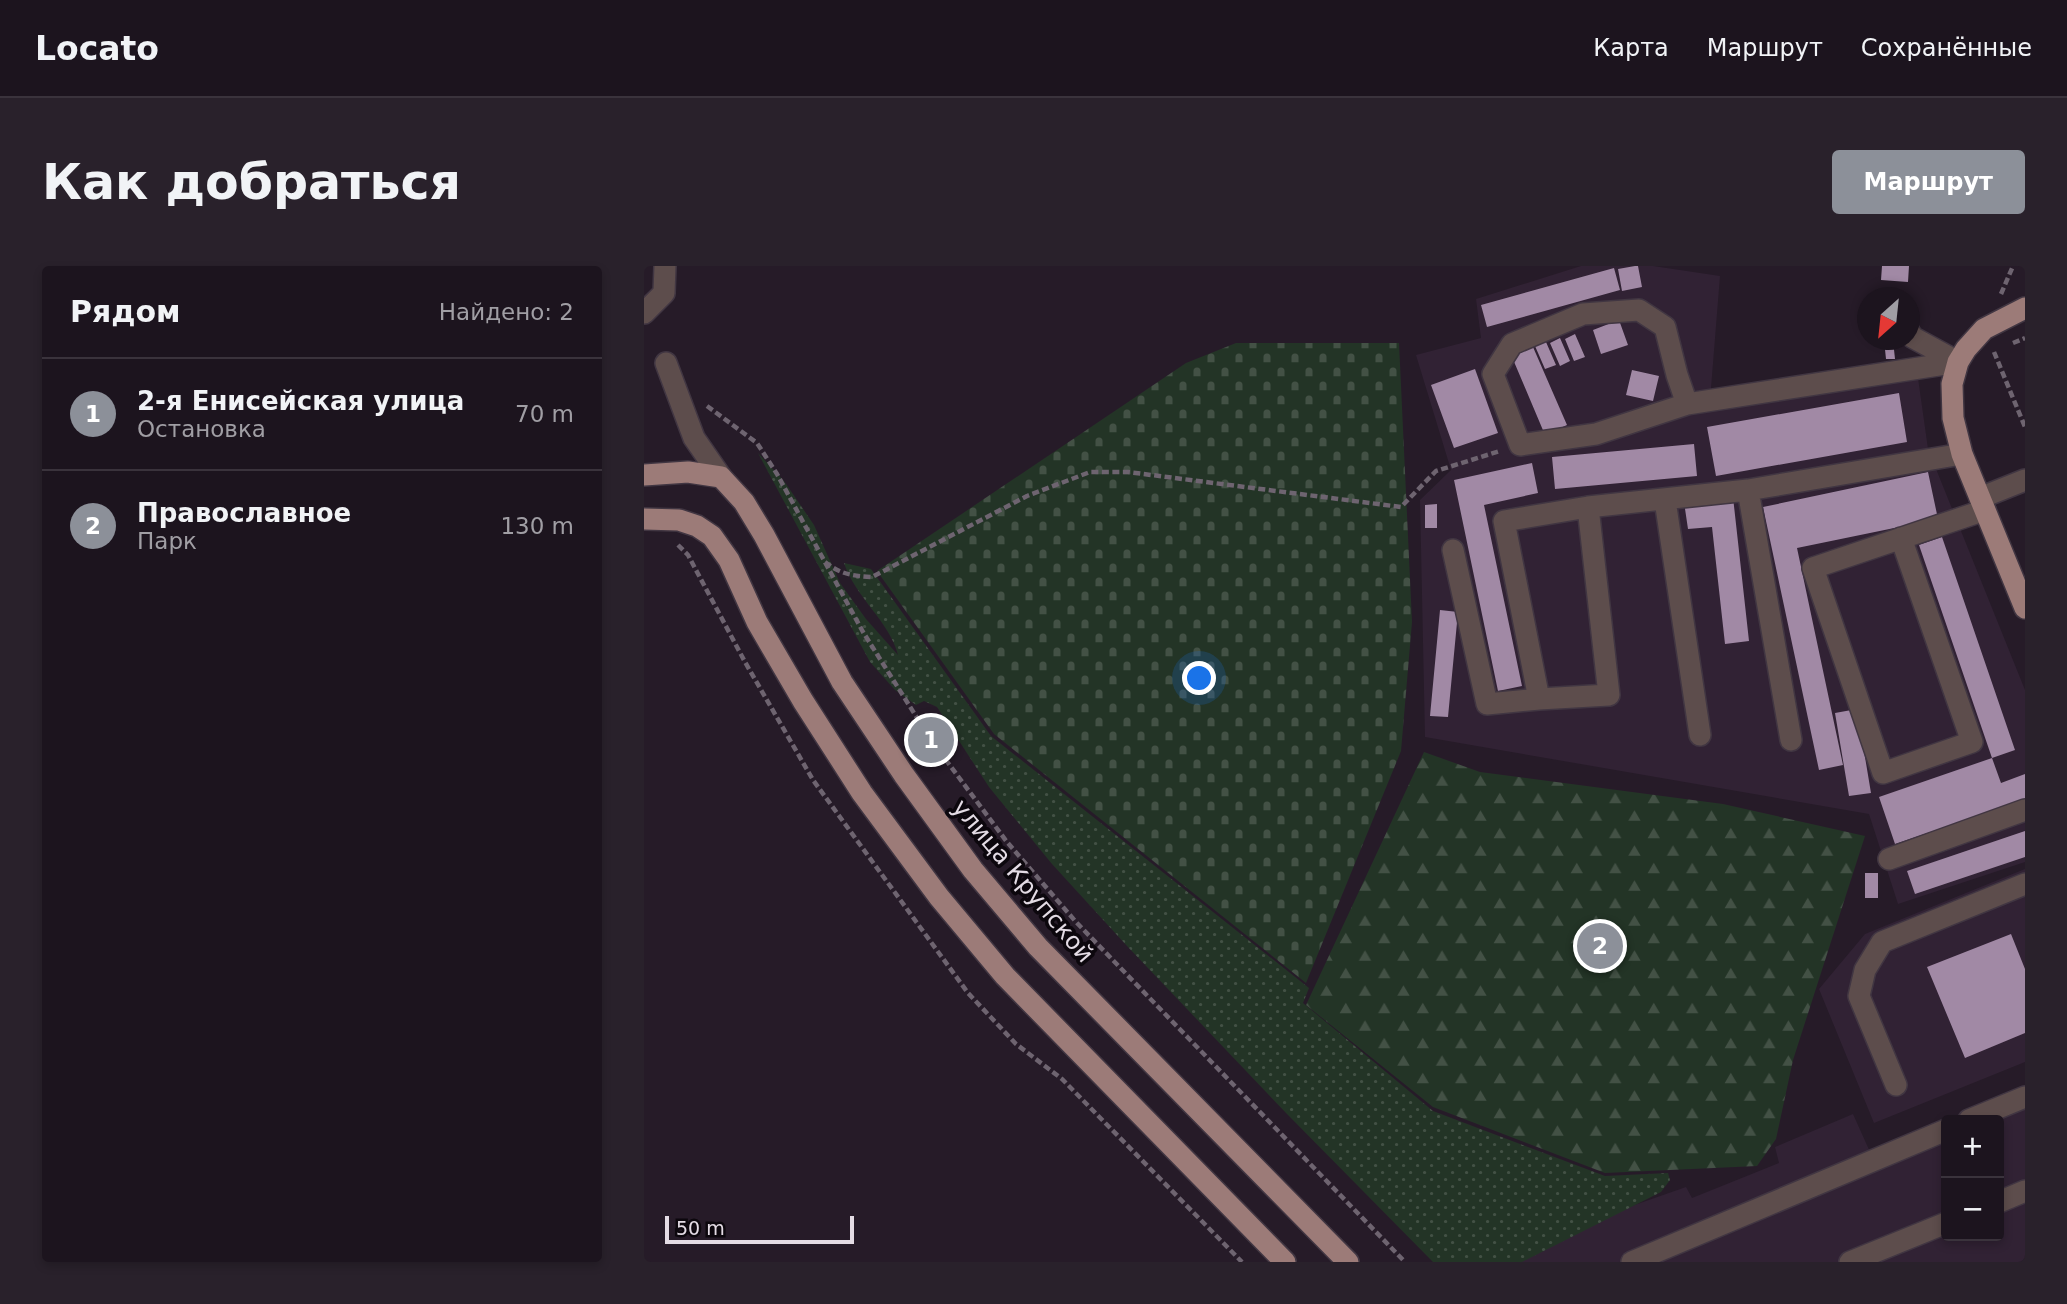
<!DOCTYPE html>
<html lang="ru">
<meta charset="utf-8">
<style>
:root{--surface:#1c141e;--page:#29212b;--text:#f1f3f6;--muted:#a09ea4;--line:#3a333c;--accent:#8c9099}
body{margin:0;font-family:"DejaVu Sans",sans-serif;background:var(--page);color:var(--text)}
.controls{position:absolute;right:21px;bottom:21px;display:grid;overflow:hidden;border-radius:7px;box-shadow:0 4px 10px #0003}
.controls button{width:63px;height:63px;display:grid;place-items:center;padding:0;border:0;border-bottom:2px solid var(--line);background:var(--surface);color:var(--text);font:35px sans-serif}
.compass{position:absolute;left:1213px;top:21px;width:63px;height:63px;border-radius:50%;background:var(--surface);box-shadow:0 4px 10px #0003;rotate:207deg}
.scale{position:absolute;left:21px;bottom:18px;width:189px;box-sizing:border-box;padding-left:7px;border:4px solid #e4dce5;border-top:0;font-size:19px;line-height:24px;white-space:nowrap;color:#e4dce5;-webkit-text-stroke:5px #0c070d;paint-order:stroke}
.you{position:absolute;left:556px;top:413px;width:24px;height:24px;margin:-18px;border:5px solid #fff;border-radius:50%;background:#1a73e8;box-shadow:0 0 0 10px #1a73e833}
.badge{display:grid;place-items:center;width:46px;height:46px;border-radius:50%;background:var(--accent);color:#fff;font-size:23px;font-weight:700}
.pin{position:absolute;translate:-50% -50%;border:4px solid #fff;box-shadow:0 2px 7px #0006}
.list{margin:0;padding:0;list-style:none}
h2{display:flex;justify-content:space-between;align-items:center;height:91px;margin:0;padding:0 28px;font-size:30px}
h2 small{font-size:23px;font-weight:400;color:var(--muted)}
.list li{display:grid;grid-template-columns:46px 1fr auto;gap:21px;align-items:center;box-sizing:border-box;height:112px;padding:0 28px;border-top:2px solid var(--line)}
.list b{display:block;font-size:26px;white-space:nowrap}
.list p{margin:0;font-size:23px;white-space:nowrap;color:var(--muted)}
.list em{font-size:23px;font-style:normal;color:var(--muted)}
.map{position:relative;flex:none;width:1381px;height:996px;overflow:hidden;border-radius:7px}
header{display:flex;align-items:center;gap:42px;box-sizing:border-box;height:98px;padding:0 35px;background:var(--surface);border-bottom:2px solid var(--line)}
header strong{font-size:33px}
nav{display:flex;gap:38px;margin-inline-start:auto;font-size:24px}
.intro{display:flex;align-items:center;justify-content:space-between;box-sizing:border-box;height:168px;padding:0 42px}
h1{margin:0;font-size:49px}
.button{padding:18px 32px;border-radius:7px;background:var(--accent);color:#fff;font-size:24px;font-weight:700}
main{display:flex;gap:42px;padding:0 42px}
aside{flex:1;background:var(--surface);border-radius:7px;box-shadow:0 4px 10px #0003}
.map>svg:first-child{display:block}
.built{fill:#312234}
.grass{fill:url(#grass-dots)}
.forest{fill:url(#forest-firs)}
.cemetery{fill:url(#cemetery-stones)}
.building{fill:#a189a5}
.lines{fill:none;stroke-linecap:round;stroke-linejoin:round}
.minor-casing{stroke:#413642;stroke-width:24}
.major-casing{stroke:#413642;stroke-width:24}
.path{stroke:#6e6470;stroke-width:4.5;stroke-dasharray:7 3.5;stroke-linecap:butt}
.minor{stroke:#5d4d4c;stroke-width:21}
.major{stroke:#9c7b78;stroke-width:21}
.labels{text-anchor:middle;dominant-baseline:central;stroke-width:7;stroke-linejoin:round;paint-order:stroke}
.street-label{font-size:24px;fill:#e4dce5;stroke:#0c070d}
</style>
<header>
<strong>Locato</strong>
<nav><a>Карта</a><a>Маршрут</a><a>Сохранённые</a></nav>
</header>
<div class="intro"><h1>Как добраться</h1><a class="button">Маршрут</a></div>
<main>
<aside>
<h2>Рядом<small>Найдено: 2</small></h2>
<ul class="list">
<li><span class="badge">1</span><div><b>2-я Енисейская улица</b><p>Остановка</p></div><em>70 m</em></li>
<li><span class="badge">2</span><div><b>Православное</b><p>Парк</p></div><em>130 m</em></li>
</ul>
</aside>
<div class="map">
<svg width="1381" height="996" viewBox="0 0 1381 996">
<defs>
<pattern id="grass-dots" width="8" height="8" patternUnits="userSpaceOnUse" patternTransform="scale(1.75)"><rect width="8" height="8" fill="#233426"/><path d="M2 2h.1M6 6h.1" fill="none" stroke="#435145" stroke-width="1.8" stroke-linecap="round"/></pattern>
<pattern id="forest-firs" width="22" height="20" patternUnits="userSpaceOnUse" patternTransform="scale(1.75)"><rect width="22" height="20" fill="#233426"/><path d="M5 1l3.5 6h-7zM16 11l3.5 6h-7z" fill="#435145"/></pattern>
<pattern id="cemetery-stones" width="16" height="16" patternUnits="userSpaceOnUse" patternTransform="scale(1.75)"><rect width="16" height="16" fill="#233426"/><path d="M2 7V4a2 2 0 0 1 4 0v3zM10 15v-3a2 2 0 0 1 4 0v3z" fill="#435145"/></pattern>
</defs>
<rect width="100%" height="100%" fill="#261b28"/>
<path class="built" d="M937,0H1009L1076,10L1067,122L1071,140L1274,112L1284,183L1381,424V596L1254,638L1225,548L781,471L776,234L807,204L772,89L837,72L832,33Z
M1381,603V796L1230,857L1175,723L1221,668Z
M1381,838V996H828L1042,921L1048,932L1135,897L1131,881L1209,848L1231,897L1302,869V970H1355V854H1340Z"/>
<path class="grass" d="M114,187L140,215L170,259L196,317L222,353L254,389C246,356 211,331 200,297L227,303L347,470L665,722L659,737L789,845L961,910L1024,907L1026,914L1017,926L878,996H789L643,848L483,680L408,598L345,521L293,441L280,435L272,439L251,424L226,396Z"/>
<path class="forest" d="M780,486L836,506L1079,538L1221,570L1149,794L1132,873L1113,900L961,907L789,841L662,739Z"/>
<path class="cemetery" d="M592,77H755L768,356L757,485L662,717L350,468L233,305L542,97Z"/>
<path class="building" d="M991,0H994L998,21L978,25L974,3Z
M1238,0H1265L1264,16L1237,14Z
M970,2L976,24L843,61L837,39Z
M975,54L984,79L957,88L949,64Z
M931,68L941,91L930,95L921,73Z
M916,72L926,95L916,100L906,77Z
M1240,74H1249L1251,93H1242Z
M902,76L912,99L901,103L891,80Z
M889,81L923,159L901,169L868,91Z
M831,103L854,167L810,182L787,119Z
M988,104L1015,110L1009,135L982,129Z
M1255,127L1263,176L1072,210L1063,161Z
M1050,178L1053,210L911,223L908,191Z
M888,197L894,227L840,239L878,420L854,425L810,214Z
M1284,206L1294,253L1153,282L1199,499L1175,504L1119,241Z
M1089,231L1105,375L1081,378L1068,261L1044,263L1040,236Z
M793,238V262H781V239Z
M1298,271L1371,484L1348,492L1275,279Z
M796,344L814,346L804,451L786,450Z
M1213,443L1227,527L1205,530L1191,447Z
M1348,492L1357,517L1381,508V534L1251,578L1235,531Z
M1381,565V591L1271,628L1263,605Z
M1221,607H1234V632H1221Z
M1367,668L1381,703V767L1321,792L1283,701Z"/>
<g class="lines">
<defs>
<path id="minor" d="M0,47L20,27L21,0
M1266,67L1268,71L1314,96
M22,97L50,172L77,211
M1043,138L1033,109L1021,61L995,44L939,48L868,78L849,108L876,179L952,168L1043,138L1314,96
M1104,224L1147,474
M1336,232L1381,214
M1021,234L1056,469
M944,241L965,429L895,433L860,255L944,241L1104,224L1318,188
M1257,272L1328,476L1239,507L1169,302L1341,244
M809,284L843,438L895,433
M1245,593L1381,544
M1252,819L1215,730L1221,704L1238,676L1381,618
M1325,854L1381,831
M1355,936L1381,925
M988,996L1302,864
M1206,996L1302,957"/>
<path id="major" d="M1381,42L1340,63L1322,83L1314,96L1308,118L1309,152L1318,188L1381,342
M0,209L44,206L77,211L100,236L120,269L198,416L260,509L329,604L394,681L704,996
M0,253L35,254L53,260L68,270L85,294L113,356L159,435L218,527L295,631L361,710L641,996"/>
</defs>
<use href="#minor" class="minor-casing"/>
<use href="#major" class="major-casing"/>
<path class="path" d="M1357,28L1369,0
M1369,77L1381,72
M1350,86L1381,161
M63,140L113,177L133,208L219,366L287,474L363,576L432,656L761,996
M34,279L44,289L101,396L169,514L324,727L372,778L418,813L598,996
M181,296C196,308 208,310 228,311L383,230L446,206H484L757,241L792,205L856,185"/>
<use href="#minor" class="minor"/>
<use href="#major" class="major"/>
</g>
<g class="labels">
<g class="street-label">
<text transform="translate(379 615) rotate(50)">улица Крупской</text>
</g>
</g>
</svg>
<div class="controls">
<button>+</button>
<button>−</button>
</div>
<svg class="compass" viewBox="-18 -18 36 36"><path d="M0-13l5 13h-10z" fill="#e53935"/><path d="M0 13l5-13h-10z" fill="#a09ea4"/></svg>
<div class="scale">50 m</div>
<div class="you"></div>
<div class="pin badge" style="left:287px;top:474px">1</div>
<div class="pin badge" style="left:956px;top:680px">2</div>
</div>
</main>
